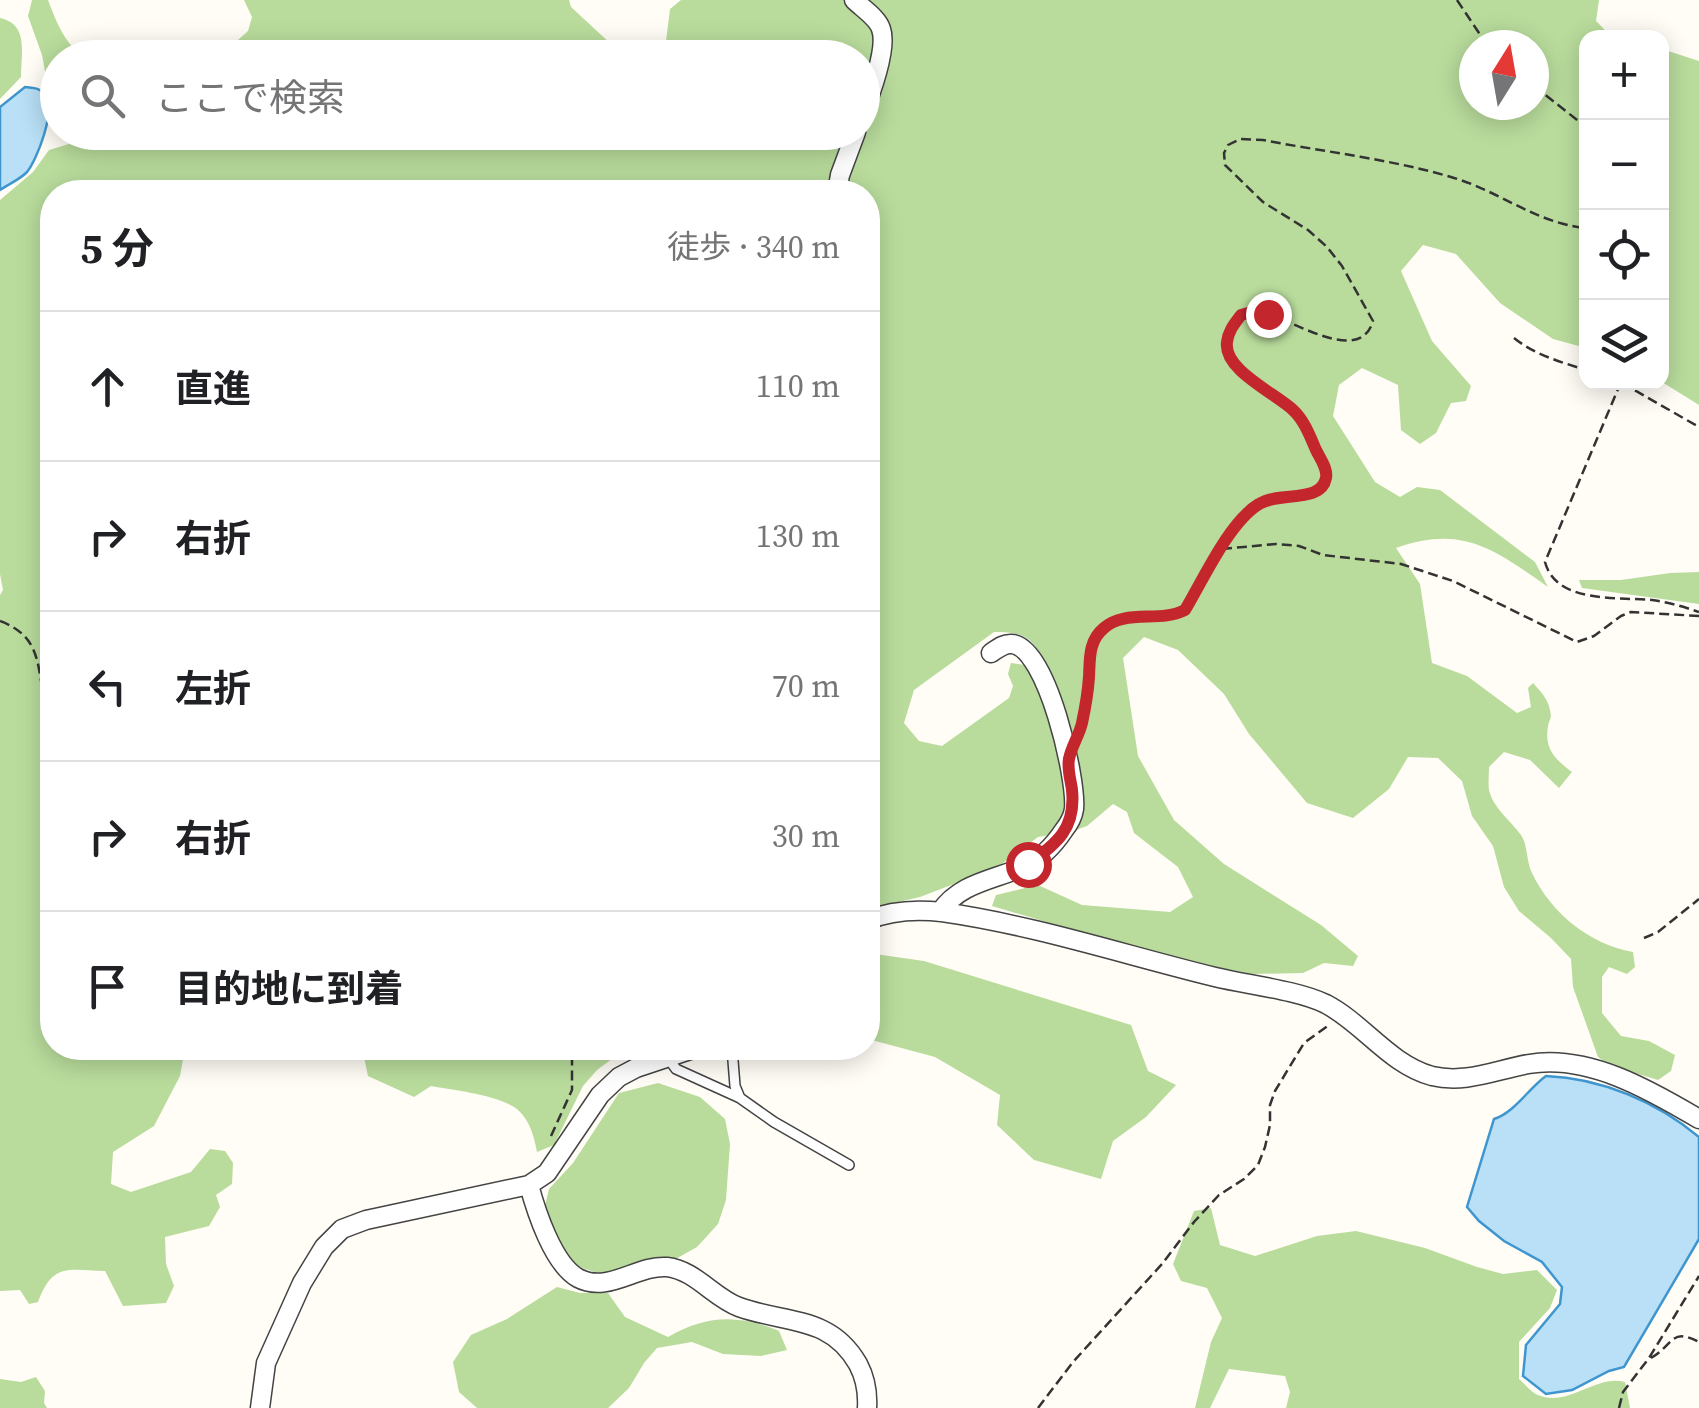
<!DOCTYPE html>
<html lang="ja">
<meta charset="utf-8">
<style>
:root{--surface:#fff;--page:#f6f6f6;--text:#202124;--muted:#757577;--line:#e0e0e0}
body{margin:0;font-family:"Source Serif 4","Noto Sans JP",serif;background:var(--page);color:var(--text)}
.controls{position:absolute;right:30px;top:30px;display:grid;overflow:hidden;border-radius:20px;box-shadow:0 5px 25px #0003}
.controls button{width:90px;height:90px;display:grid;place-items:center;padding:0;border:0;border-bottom:2px solid var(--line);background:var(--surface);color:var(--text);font:50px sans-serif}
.compass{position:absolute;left:1459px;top:30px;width:90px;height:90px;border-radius:50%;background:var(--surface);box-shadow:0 5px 25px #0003;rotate:11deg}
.stop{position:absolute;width:30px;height:30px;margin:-22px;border:8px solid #c4262e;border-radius:50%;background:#fff}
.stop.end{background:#c4262e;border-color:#fff;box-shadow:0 2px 10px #0008}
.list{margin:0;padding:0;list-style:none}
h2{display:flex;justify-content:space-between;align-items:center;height:130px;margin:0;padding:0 40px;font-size:42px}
h2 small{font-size:32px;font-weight:400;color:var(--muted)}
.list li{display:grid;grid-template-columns:65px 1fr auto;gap:30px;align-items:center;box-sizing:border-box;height:150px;padding:0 40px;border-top:2px solid var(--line)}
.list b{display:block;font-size:38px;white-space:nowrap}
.list em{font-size:32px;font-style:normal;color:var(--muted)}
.icon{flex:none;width:55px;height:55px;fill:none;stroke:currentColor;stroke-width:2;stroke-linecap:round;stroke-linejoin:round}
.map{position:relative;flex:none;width:1699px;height:1408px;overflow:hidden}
.search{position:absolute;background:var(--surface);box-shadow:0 5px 25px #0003;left:40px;top:40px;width:840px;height:110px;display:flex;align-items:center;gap:25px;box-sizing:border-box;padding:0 35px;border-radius:55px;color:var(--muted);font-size:38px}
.panel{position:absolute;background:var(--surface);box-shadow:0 5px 25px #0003;left:40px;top:180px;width:840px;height:880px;border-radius:40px}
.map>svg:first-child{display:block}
.forest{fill:#b9dc9c;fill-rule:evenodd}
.water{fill:#b9e0f7;stroke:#3f96cf;stroke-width:2.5}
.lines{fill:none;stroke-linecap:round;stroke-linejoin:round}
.service-casing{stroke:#444;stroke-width:12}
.minor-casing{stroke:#444;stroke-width:21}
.path{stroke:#333;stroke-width:2.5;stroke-dasharray:10 5;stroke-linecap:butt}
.service{stroke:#fff;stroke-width:9}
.minor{stroke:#fff;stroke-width:18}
.route{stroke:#c4262e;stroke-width:12}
</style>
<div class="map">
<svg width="1699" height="1408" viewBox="0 0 1699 1408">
<rect width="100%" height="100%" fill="#fffdf5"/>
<path class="forest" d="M32,0H48C56,21 65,46 86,57L58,58L57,100L45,71L42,55L28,16Z
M244,0H569L571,7L625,57H219L248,31L252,17Z
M681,0H1599L1596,21L1612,37L1586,38V348L1553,339L1500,303L1456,254L1423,245L1401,271L1432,341L1471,386L1466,401L1451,403L1436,433L1420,444L1401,430L1398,385L1362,368L1339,385L1333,416L1375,482L1400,497L1417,487L1440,490L1535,562L1548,587C1495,550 1463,524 1396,548L1420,584L1432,663L1467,676L1517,713L1531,707L1528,688L1533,683C1541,692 1548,699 1550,710C1552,719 1550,717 1548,726C1544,749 1555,759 1572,772L1559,788L1530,760L1504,752L1489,767C1489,774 1488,784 1489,790C1493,808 1511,821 1521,835C1528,845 1526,861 1532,873C1551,913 1589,944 1633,952L1635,967L1627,974L1609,967L1602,977V1013L1621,1036L1649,1041L1675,1055L1671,1071L1658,1080L1609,1065L1598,1057L1573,987L1571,959L1551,938L1519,911L1504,887L1493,846L1472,816L1462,781L1438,758L1408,757L1389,789L1353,818L1307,803L1249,734L1224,694L1178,650L1144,637L1123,658L1138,756L1174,820L1224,864L1321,925L1358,956L1353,966L1324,963L1303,973L1253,974L1168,958L992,906L996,895L1038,885L1082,905L1170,912L1193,897L1178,867L1134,833L1127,812L1113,804L1087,826L1070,832L1038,837L998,867L920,897L868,909V192H52V1048H185L180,1076L154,1126L113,1152L111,1184L131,1192L191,1172L210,1149L225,1151L233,1163L232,1184L216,1195L220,1207L209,1226L165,1237L166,1264L174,1286L166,1303L123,1306L105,1271C68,1270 53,1262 38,1302L29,1304L20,1290L0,1291V595L3,590L0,574V200L33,172L49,150L69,144L73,133L862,132V58L664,57L670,9ZM1474,45H1534V105H1474ZM994,632C1029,632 1033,639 1048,669L1045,680L1025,665L1011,663L1008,674L1013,686L1009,698L942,746L919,741L904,723L914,690Z
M0,18C29,24 21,53 21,77L0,99Z
M1662,49L1699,61V405L1662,382Z
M1699,572V604L1582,588L1579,580H1621L1670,573Z
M868,953L924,961L1131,1025L1148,1071L1176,1085L1146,1117L1113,1141L1101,1179L1034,1160L997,1125L1000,1095L935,1057L868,1039Z
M362,1048H631L624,1050L597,1070L583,1086L554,1145L537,1152C534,1137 530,1120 517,1109C498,1095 454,1090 431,1086L414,1097L368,1076Z
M658,1083L700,1097L725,1119L730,1144L726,1200L718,1224L697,1247L672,1261L634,1264L604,1275L579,1267L561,1248L544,1210L549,1189L573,1163L619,1093Z
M1211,1208L1220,1245L1255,1256L1317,1236L1356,1231L1425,1248L1477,1267L1503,1274L1537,1270L1557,1290L1550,1308L1519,1342V1379C1524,1383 1531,1392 1538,1395C1568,1408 1596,1374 1625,1382L1630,1408H1286L1290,1392L1285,1376L1229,1369L1210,1408H1195L1211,1342L1222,1318L1207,1288L1181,1281L1173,1264L1194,1211Z
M557,1287L580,1293H608L625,1317L668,1337C706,1315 738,1314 779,1331L787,1350L761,1356L723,1354L692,1342L657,1348L644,1363L629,1388L608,1408H477L459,1392L453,1362L471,1335L507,1319Z
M36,1377L45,1391L44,1403L47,1408H0V1379L21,1382Z"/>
<path class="water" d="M25,87C33,88 42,88 46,96C56,110 37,160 27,172C19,180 9,184 0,190V107Z
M1546,1076C1601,1078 1657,1102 1699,1137V1239L1624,1367L1609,1371L1572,1390L1546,1394L1523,1376L1526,1345L1560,1304L1562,1287L1542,1262L1504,1241L1479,1221L1467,1207L1494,1119C1514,1113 1529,1088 1546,1076Z"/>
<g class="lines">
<defs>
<path id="service" d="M732,1048L735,1086L740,1098
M668,1058L676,1069L740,1098L774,1122L849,1165"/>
<path id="minor" d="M854,0C862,8 878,18 881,29C888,48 870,96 862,115
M837,192L840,175L856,132
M940,912C960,882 995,880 1025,866C1042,858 1054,845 1064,830C1068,825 1073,816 1074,809C1077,779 1047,647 1012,644C1004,643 997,649 991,653
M868,920C892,910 916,909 942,912C1034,925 1125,955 1215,977C1248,985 1297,990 1326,1004C1364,1024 1389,1064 1432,1076C1466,1084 1495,1070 1529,1064C1588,1054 1650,1090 1699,1119
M529,1185C536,1211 553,1264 578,1278C608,1294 636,1265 667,1267C695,1270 714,1298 739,1307C786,1324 830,1315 858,1364C866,1379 868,1392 867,1408
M260,1408L266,1363L302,1283L324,1247L342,1229L366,1220L529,1185L547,1173L600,1095L619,1077L636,1068L696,1048"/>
</defs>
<use href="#service" class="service-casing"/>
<use href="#minor" class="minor-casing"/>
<path class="path" d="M1457,0L1487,45
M1534,86L1586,127
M1514,338C1535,355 1561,362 1586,370
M1621,382L1545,562C1556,604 1619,597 1652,600C1668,602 1684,607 1699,612
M1622,383L1699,427
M1222,549L1276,544L1299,546L1323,555L1401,564L1453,581L1577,642L1594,636L1621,616L1631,612L1699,616
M0,621C40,636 37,663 44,698C46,711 50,724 52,737
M1079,731C1084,714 1088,694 1089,676C1090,651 1092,625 1122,620C1143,616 1165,620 1185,610C1204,580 1229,523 1259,504C1266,499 1280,496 1288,495C1304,494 1330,496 1325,471C1322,455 1305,421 1293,410C1276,394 1230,372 1227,349C1225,336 1234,325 1241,315C1249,313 1257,312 1266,314C1294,320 1360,366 1373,321L1342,266L1327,247L1308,230L1263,202L1225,165L1224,153L1228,145L1240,139L1263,140C1325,152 1390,159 1451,177C1500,191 1535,223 1586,228
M1644,938L1658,932L1699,899
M551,1136L572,1090V1048
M1651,1358C1674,1345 1670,1327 1699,1342
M1038,1408L1073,1362L1162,1264L1194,1222L1219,1195L1244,1179L1258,1165L1265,1147L1270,1125V1105L1275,1091L1304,1043L1329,1025
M1619,1408L1623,1392L1649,1358L1699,1276"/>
<use href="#service" class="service"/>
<use href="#minor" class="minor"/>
</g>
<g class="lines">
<path class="route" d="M1028,864C1057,844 1076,828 1072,790C1071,781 1067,769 1069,759C1071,747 1079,736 1082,723C1085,709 1088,692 1089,677C1090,660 1088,641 1104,628C1125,609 1160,623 1185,610C1203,580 1229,522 1259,504C1279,491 1321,504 1326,478C1328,469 1320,458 1316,450C1310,436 1304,420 1293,410C1275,393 1223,370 1227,342C1228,331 1235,323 1241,315L1252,312L1268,314"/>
</g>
</svg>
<div class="controls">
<button>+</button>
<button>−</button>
<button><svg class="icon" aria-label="locate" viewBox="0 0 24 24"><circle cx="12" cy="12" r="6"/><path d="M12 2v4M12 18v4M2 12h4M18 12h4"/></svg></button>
<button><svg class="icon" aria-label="layers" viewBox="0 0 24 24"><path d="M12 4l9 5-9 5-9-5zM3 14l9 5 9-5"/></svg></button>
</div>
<svg class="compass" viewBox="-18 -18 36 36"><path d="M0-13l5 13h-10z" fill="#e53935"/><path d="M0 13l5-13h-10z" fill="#757577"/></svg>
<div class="stop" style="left:1028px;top:864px"></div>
<div class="stop end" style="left:1268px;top:314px"></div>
<div class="search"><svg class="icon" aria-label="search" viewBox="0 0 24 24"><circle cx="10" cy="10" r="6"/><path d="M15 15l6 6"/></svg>ここで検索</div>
<section class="panel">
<h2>5 分<small>徒歩 · 340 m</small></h2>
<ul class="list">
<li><svg class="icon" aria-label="ahead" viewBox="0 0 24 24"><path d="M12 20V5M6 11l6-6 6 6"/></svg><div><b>直進</b></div><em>110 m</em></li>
<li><svg class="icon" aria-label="right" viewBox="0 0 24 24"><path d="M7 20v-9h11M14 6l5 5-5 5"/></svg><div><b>右折</b></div><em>130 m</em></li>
<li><svg class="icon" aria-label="left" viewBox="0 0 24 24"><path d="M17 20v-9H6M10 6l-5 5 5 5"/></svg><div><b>左折</b></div><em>70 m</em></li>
<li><svg class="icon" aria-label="right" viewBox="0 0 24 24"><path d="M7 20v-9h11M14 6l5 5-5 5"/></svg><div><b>右折</b></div><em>30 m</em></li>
<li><svg class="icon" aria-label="arrive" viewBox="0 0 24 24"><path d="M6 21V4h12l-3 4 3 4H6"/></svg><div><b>目的地に到着</b></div></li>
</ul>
</section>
</div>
